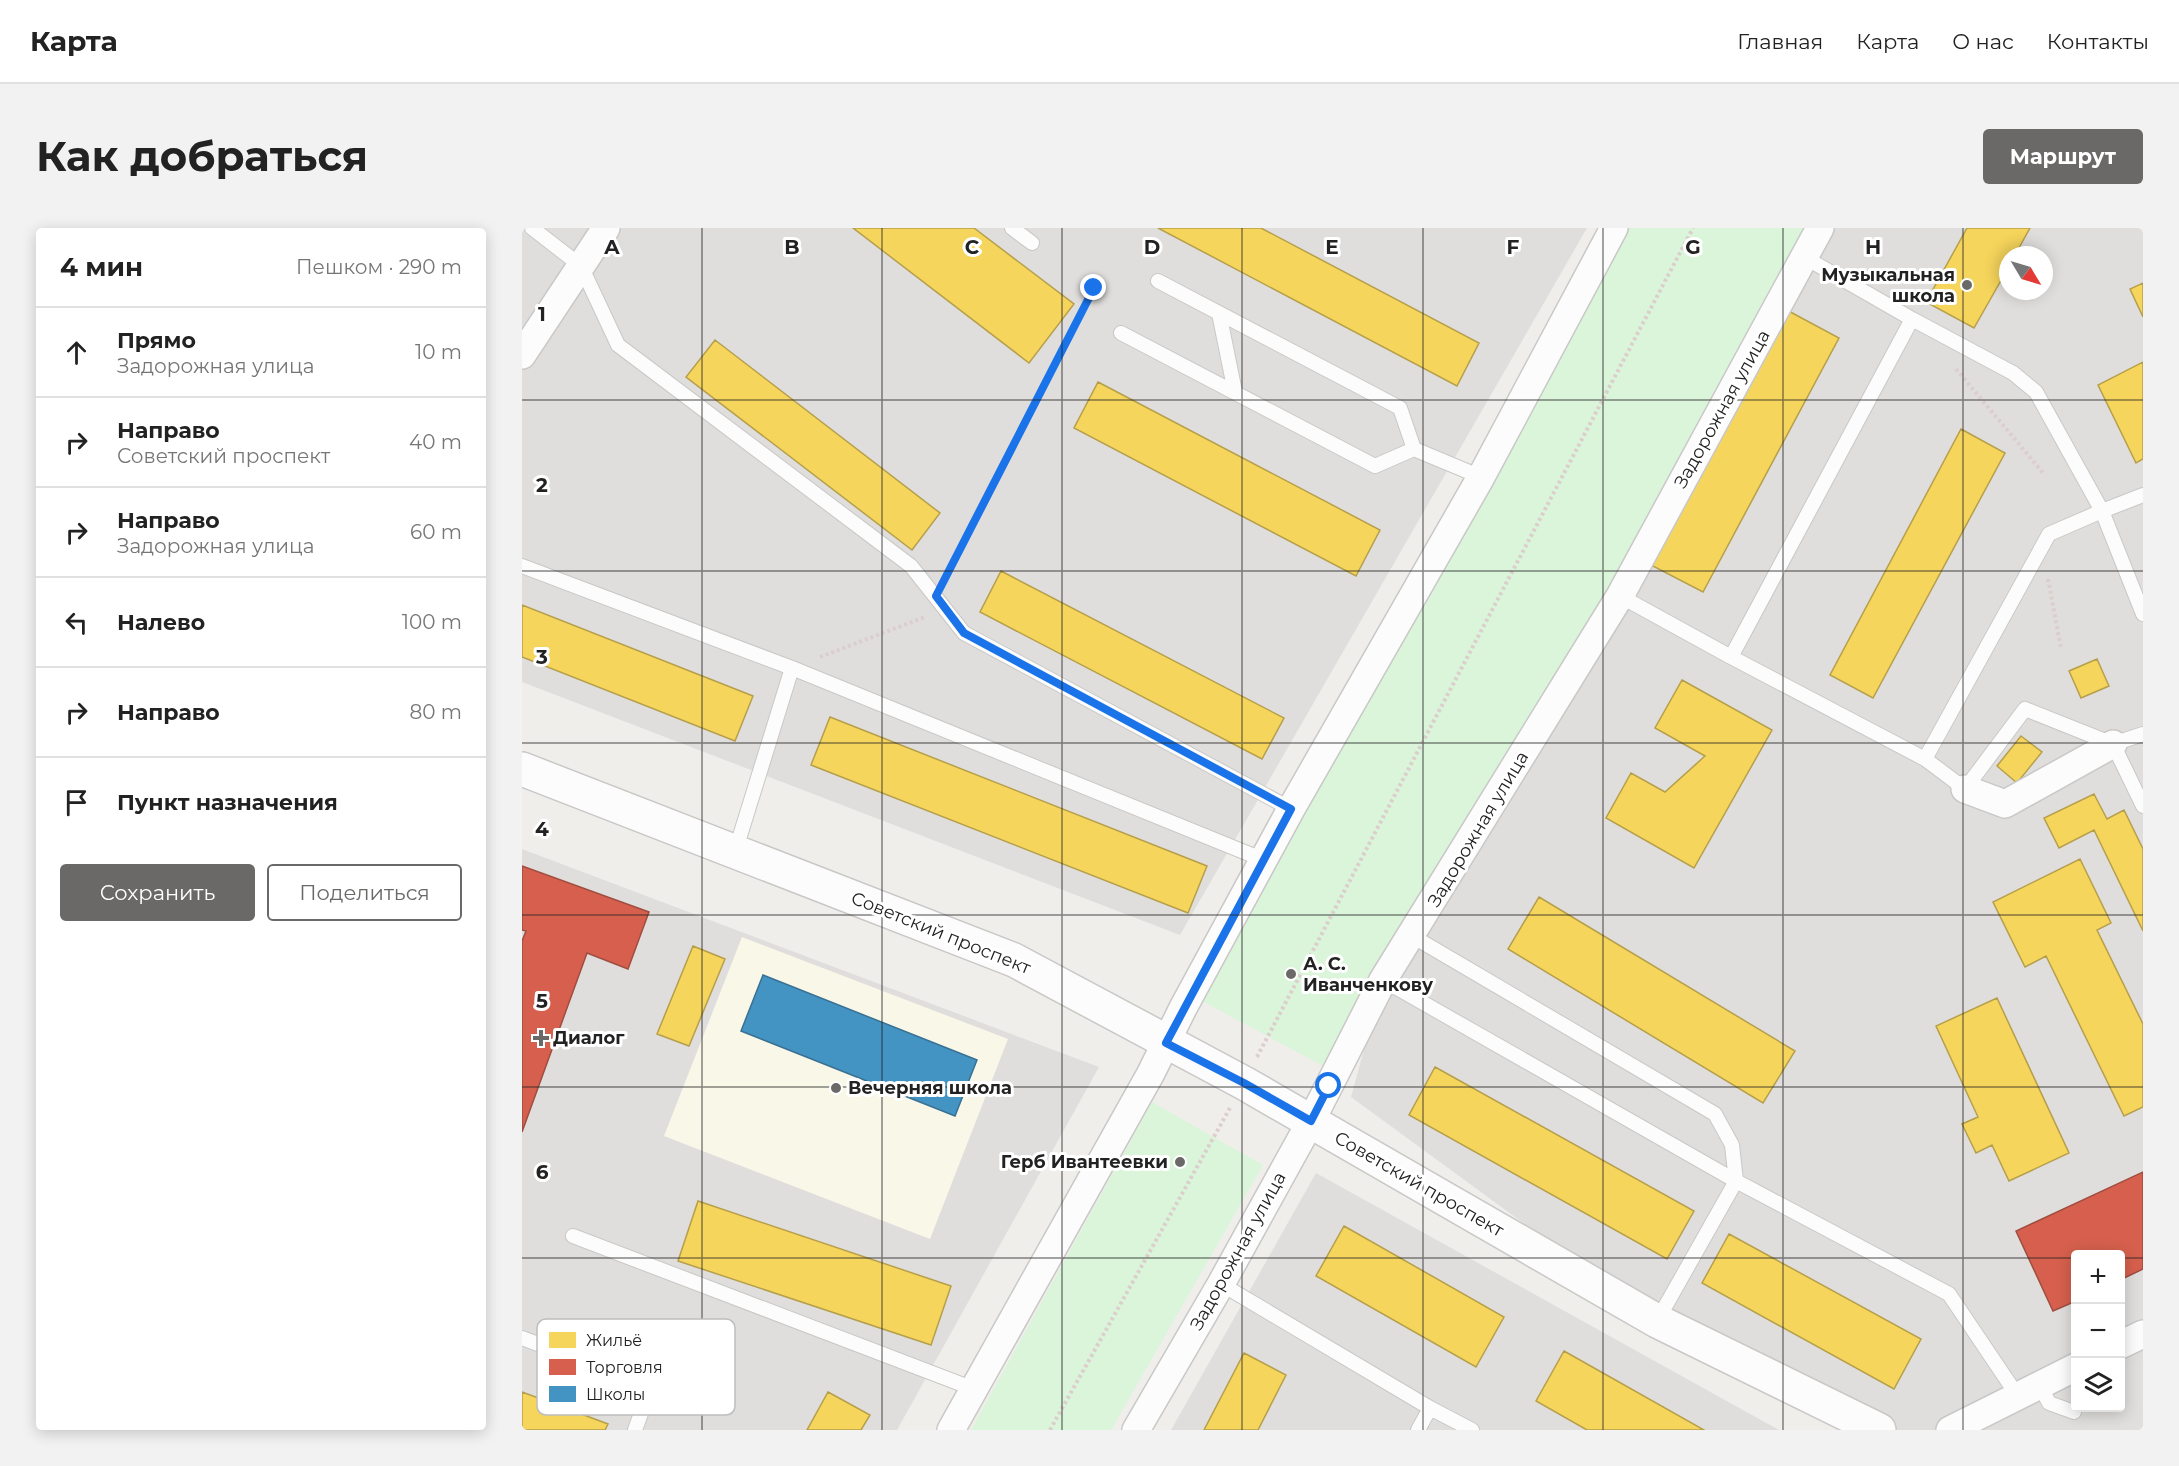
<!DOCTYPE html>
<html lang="ru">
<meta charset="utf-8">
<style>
:root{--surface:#fff;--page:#f2f2f2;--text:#222;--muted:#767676;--line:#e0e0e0;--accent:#6a6968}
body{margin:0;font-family:Montserrat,sans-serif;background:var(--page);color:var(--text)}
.controls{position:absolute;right:18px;bottom:18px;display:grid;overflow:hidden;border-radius:6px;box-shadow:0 3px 15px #0003}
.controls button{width:54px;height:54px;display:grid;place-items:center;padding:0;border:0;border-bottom:2px solid var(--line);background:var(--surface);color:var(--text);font:30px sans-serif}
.compass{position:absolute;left:1477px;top:18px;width:54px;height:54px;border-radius:50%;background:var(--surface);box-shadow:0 3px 15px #0003;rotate:128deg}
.stop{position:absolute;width:18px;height:18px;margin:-14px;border:4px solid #1a73e8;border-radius:50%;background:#fff}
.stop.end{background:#1a73e8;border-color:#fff;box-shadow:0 2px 6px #0008}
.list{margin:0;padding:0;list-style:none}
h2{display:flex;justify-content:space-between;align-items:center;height:78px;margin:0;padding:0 24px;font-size:26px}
h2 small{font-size:20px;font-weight:400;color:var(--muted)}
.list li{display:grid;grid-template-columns:39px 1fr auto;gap:18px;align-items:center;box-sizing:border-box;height:90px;padding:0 24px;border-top:2px solid var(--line)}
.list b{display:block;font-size:22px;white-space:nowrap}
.list p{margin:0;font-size:20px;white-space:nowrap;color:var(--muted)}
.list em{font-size:20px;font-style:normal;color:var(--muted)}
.actions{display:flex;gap:12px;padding:18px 24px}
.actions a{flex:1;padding:14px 0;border:2px solid var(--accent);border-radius:6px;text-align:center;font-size:21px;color:var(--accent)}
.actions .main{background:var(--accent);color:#fff}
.icon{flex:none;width:33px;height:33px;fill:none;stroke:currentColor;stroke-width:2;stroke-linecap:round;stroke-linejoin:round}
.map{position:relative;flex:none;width:1621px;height:1202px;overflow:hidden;border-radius:6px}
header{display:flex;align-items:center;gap:36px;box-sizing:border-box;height:84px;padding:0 30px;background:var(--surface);border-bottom:2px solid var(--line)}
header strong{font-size:28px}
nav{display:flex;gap:33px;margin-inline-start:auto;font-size:21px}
.intro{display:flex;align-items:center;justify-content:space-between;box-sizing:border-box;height:144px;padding:0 36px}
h1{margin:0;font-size:42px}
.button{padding:15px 27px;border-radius:6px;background:var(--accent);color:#fff;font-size:21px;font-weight:700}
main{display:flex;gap:36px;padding:0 36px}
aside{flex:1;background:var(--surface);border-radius:6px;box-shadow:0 3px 15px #0003}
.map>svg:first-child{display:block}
.residential{fill:#dfdedc;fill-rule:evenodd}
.education{fill:#f8f7e8}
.park{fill:#daf5da}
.parking{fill:#e0dfde}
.homes{fill:#f6d55c;stroke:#b69f4b;stroke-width:1.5}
.shops{fill:#d6604d;stroke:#a04d40;stroke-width:1.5}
.schools{fill:#4393c3;stroke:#397193;stroke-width:1.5}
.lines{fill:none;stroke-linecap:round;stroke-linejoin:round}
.service-casing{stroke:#c9c8c7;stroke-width:16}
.minor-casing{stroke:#c9c8c7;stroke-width:30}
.tertiary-casing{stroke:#c9c8c7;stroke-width:36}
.path{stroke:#dccecd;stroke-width:4;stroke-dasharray:3 3;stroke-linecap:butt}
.service{stroke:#fdfcfc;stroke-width:14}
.minor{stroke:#fdfcfc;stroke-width:27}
.tertiary{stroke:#fdfcfc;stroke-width:33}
.route{stroke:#1a73e8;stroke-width:8}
.grid{fill:none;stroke:#222;stroke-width:1.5;stroke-opacity:0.55}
.poi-dot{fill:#6a6968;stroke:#fff;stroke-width:2}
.labels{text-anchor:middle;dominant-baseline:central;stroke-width:6;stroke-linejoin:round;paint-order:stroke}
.poi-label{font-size:18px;font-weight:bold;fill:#222;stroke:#fff;text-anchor:start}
.street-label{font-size:18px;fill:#222;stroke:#fff}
.key{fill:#fff;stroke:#bdbdbd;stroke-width:1.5}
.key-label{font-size:16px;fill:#222}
.grid-label{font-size:20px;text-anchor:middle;font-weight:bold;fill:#222;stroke:#fff;stroke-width:6;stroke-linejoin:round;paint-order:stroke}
</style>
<header>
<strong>Карта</strong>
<nav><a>Главная</a><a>Карта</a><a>О нас</a><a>Контакты</a></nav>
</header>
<div class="intro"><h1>Как добраться</h1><a class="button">Маршрут</a></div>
<main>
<aside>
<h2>4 мин<small>Пешком · 290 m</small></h2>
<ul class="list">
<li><svg class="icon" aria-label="ahead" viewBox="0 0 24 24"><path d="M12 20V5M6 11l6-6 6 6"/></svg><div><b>Прямо</b><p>Задорожная улица</p></div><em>10 m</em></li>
<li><svg class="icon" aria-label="right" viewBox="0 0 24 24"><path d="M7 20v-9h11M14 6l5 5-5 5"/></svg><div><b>Направо</b><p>Советский проспект</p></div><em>40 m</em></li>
<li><svg class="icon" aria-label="right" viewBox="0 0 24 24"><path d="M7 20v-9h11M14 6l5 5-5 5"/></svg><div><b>Направо</b><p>Задорожная улица</p></div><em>60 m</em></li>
<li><svg class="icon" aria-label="left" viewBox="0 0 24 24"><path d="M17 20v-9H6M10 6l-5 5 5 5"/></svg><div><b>Налево</b></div><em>100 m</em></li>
<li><svg class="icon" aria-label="right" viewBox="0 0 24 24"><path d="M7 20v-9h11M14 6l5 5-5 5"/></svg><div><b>Направо</b></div><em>80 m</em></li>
<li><svg class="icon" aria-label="arrive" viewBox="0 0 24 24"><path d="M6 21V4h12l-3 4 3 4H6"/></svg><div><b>Пункт назначения</b></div></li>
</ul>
<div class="actions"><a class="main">Сохранить</a><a>Поделиться</a></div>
</aside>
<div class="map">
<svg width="1621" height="1202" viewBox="0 0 1621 1202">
<rect width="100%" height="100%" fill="#f0eeeb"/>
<path class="residential" d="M0,0H1065L658,707L0,454Z
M1298,0H1621V1202H1357L1135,1093L829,869L861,752ZM1486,27H1522V63H1486ZM1554,1026H1598V1180H1554Z
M0,621L577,839L375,1202H0Z
M794,945L1257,1202H649Z"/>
<path class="education" d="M220,709L486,811L408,1011L142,908Z"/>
<path class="park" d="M1087,0H1298L1098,368L877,697L801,838L680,773Z
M630,874L741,937L589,1202H449Z"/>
<path class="parking" d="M1621,1131V1202H1566L1560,1197L1544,1168L1553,1164L1554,1180H1598L1599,1142Z"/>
<path class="homes" d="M331,0H452L552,76L507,135Z
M636,0H739L957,115L935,158Z
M1445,0H1508L1493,27H1486V40L1452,100L1404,74Z
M1621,55V89L1608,61Z
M1261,80L1317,110L1181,364L1125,335Z
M193,112L418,285L390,322L164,149Z
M1621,134V231L1614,235L1576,157Z
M576,154L858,302L834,348L552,200Z
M1439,201L1483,225L1351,470L1308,447Z
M479,343L762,490L740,531L458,384Z
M0,377L231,468L213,513L0,429Z
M1575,431L1587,458L1559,470L1547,443Z
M1160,452L1250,502L1172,640L1084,590L1109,545L1143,564L1183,528L1133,500Z
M308,489L685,638L666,685L289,537Z
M1499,508L1520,524L1495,555L1475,538Z
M1572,566L1585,591L1602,582L1621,621V703L1572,602L1537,620L1522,590Z
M1558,631L1589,695L1575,702L1621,796V879L1602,888L1524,728L1503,739L1471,674Z
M1017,669L1273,823L1241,875L986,721Z
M171,718L203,731L167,818L135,806Z
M1475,770L1547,925L1487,953L1470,917L1454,925L1440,896L1456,889L1414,798Z
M913,839L1172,983L1145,1031L887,887Z
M176,973L429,1058L409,1117L156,1033Z
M822,998L982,1089L954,1139L794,1048Z
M1207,1006L1399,1111L1372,1161L1180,1055Z
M1042,1123L1182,1202H1065L1014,1173Z
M722,1125L764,1147L736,1202H682Z
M0,1164L86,1196L83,1202H0Z
M306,1164L348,1187L339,1202H285Z"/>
<path class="shops" d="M0,638L127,684L106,741L65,725L0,904V713L4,703L0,702Z
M1621,944V1041L1598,1052V1026H1554V1073L1531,1083L1494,1003Z"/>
<path class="schools" d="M241,747L455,832L433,888L219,803Z"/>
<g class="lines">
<defs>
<path id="service" d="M10,0L59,38L96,117L389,338L442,405L769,581
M490,0L510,15
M636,53L878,180L892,221
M697,85L713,164
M1390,91L1491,145L1514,164L1580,283L1621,267
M599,105L853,238L892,221L959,249
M0,338L270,440L742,632
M1098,368L1209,429L1390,91L1282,29
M1209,429L1403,531L1443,561L1503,481L1591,516
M1621,506L1591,516L1621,578
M1403,531L1527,306L1580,283L1621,386
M213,624L270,440
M890,708L1193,886L1210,917L1214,953L1135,1093
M861,752L1214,953L1427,1066L1495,1167
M51,1008L452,1161
M699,1056L908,1180L950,1202
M0,1110L129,1158L113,1202
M1518,1157L1527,1175L1552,1184
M896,1202L908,1180"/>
<path id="minor" d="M0,127L84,0
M1443,561L1483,576L1591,516
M1598,1117L1621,1106
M429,1202L629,845L661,780L769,581L959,249L1092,0
M614,1202L699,1056L789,893L861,752L1098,368L1298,0
M1428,1202L1554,1139"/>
<path id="tertiary" d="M0,541L492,732L722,855L1135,1093L1357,1202"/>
</defs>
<use href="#service" class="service-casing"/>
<use href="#minor" class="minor-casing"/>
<use href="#tertiary" class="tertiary-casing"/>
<path class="path" d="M1434,141L1522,246
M424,347L572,60
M1526,351L1539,420
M298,429L403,389
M735,829L1171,0
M528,1202L708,880"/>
<use href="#service" class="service"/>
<use href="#minor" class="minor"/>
<use href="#tertiary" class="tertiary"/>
</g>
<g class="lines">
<path class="route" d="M572,60L414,368L442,405L769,581L644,815L722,855L789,893L807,858"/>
</g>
<path class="grid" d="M180,0V1202M360,0V1202M540,0V1202M720,0V1202M901,0V1202M1081,0V1202M1261,0V1202M1441,0V1202M0,172H1621M0,343H1621M0,515H1621M0,687H1621M0,859H1621M0,1030H1554M1598,1030H1621"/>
<g class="poi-dot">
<circle cx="1445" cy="57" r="6"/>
<circle cx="769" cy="746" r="6"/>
<path d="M16 801h6v6h6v6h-6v6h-6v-6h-6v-6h6z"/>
<circle cx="314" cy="860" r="6"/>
<circle cx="658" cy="934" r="6"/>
</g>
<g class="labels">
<g class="poi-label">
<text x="1433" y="47" text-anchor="end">Музыкальная<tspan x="1433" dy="21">школа</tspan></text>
<text x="781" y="736">А. С.<tspan x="781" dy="21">Иванченкову</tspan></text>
<text x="31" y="810">Диалог</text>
<text x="326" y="860">Вечерняя школа</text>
<text x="646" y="934" text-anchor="end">Герб Ивантеевки</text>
</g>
<g class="street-label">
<text transform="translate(1200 181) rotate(-61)">Задорожная улица</text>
<text transform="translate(956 601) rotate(-59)">Задорожная улица</text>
<text transform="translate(419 705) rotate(22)">Советский проспект</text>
<text transform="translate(897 956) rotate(30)">Советский проспект</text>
<text transform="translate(716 1023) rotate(-61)">Задорожная улица</text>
</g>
</g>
<rect x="15" y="1091" width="198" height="96" rx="9" class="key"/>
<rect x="27" y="1104" width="27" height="16" fill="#f6d55c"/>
<rect x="27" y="1131" width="27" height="16" fill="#d6604d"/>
<rect x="27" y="1158" width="27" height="16" fill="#4393c3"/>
<g class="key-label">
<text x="64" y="1118">Жильё</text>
<text x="64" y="1145">Торговля</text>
<text x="64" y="1172">Школы</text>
</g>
<g class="grid-label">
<text x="90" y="26">A</text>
<text x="270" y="26">B</text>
<text x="450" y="26">C</text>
<text x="630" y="26">D</text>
<text x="810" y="26">E</text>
<text x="991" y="26">F</text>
<text x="1171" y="26">G</text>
<text x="1351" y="26">H</text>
<text x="20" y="93">1</text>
<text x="20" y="264">2</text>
<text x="20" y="436">3</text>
<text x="20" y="608">4</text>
<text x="20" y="780">5</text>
<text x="20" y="951">6</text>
</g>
</svg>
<div class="controls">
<button>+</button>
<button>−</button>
<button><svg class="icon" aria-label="layers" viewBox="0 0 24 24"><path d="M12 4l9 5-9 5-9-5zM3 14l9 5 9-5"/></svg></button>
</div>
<svg class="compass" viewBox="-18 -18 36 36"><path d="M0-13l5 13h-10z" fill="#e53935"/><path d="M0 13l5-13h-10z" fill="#767676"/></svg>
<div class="stop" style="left:807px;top:858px"></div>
<div class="stop end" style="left:572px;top:60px"></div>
</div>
</main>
